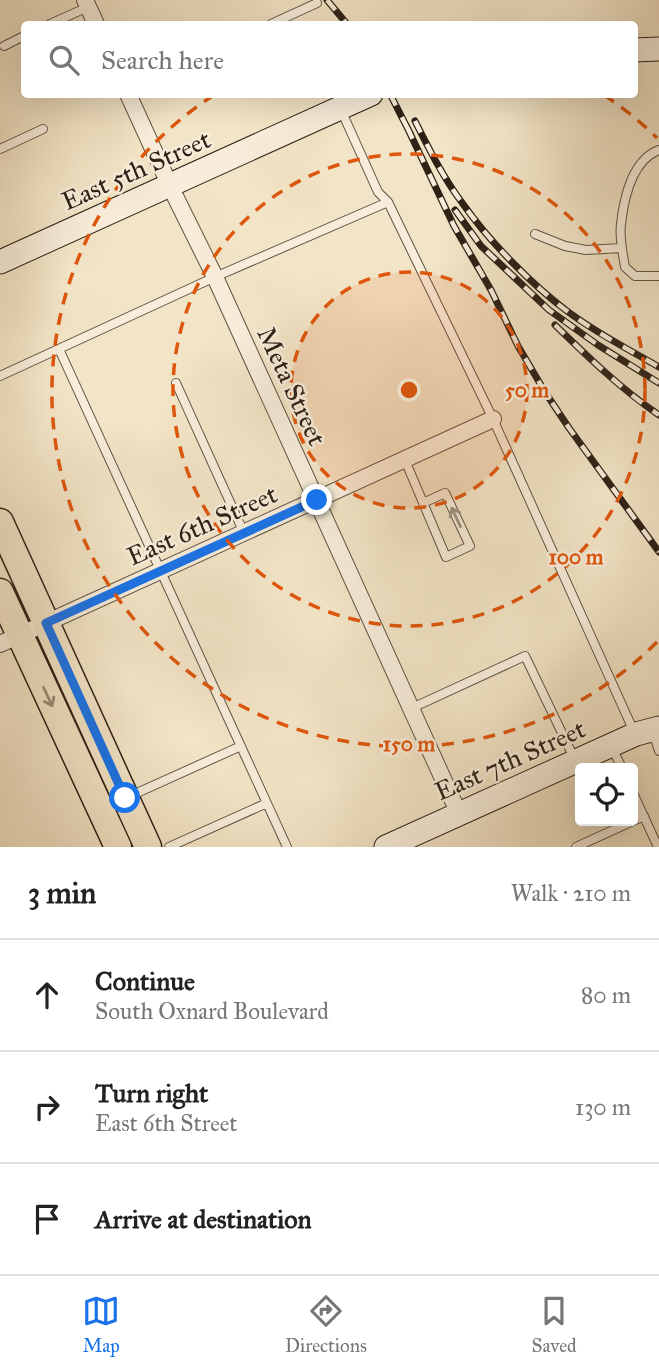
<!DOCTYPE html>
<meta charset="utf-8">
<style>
:root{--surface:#fff;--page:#f6f6f6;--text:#222;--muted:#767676;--line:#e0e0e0;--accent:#1a73e8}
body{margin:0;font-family:"IM FELL Great Primer",serif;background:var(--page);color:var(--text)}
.controls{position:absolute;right:21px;bottom:21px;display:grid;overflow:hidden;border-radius:7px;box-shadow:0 7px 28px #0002}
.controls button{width:63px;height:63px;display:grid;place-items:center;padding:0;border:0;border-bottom:2px solid var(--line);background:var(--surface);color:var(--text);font:35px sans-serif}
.stop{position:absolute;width:21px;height:21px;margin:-16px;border:5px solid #1a73e8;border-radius:50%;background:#fff}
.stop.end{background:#1a73e8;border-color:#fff;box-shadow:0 2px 7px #0008}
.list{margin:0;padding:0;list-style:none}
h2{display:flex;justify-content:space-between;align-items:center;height:91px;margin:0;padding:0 28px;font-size:30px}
h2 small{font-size:23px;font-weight:400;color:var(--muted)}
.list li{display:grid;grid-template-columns:46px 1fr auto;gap:21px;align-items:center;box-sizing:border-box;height:112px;padding:0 28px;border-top:2px solid var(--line)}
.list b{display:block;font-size:26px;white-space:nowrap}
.list p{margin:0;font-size:23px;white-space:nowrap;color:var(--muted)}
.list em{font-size:23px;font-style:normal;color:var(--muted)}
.icon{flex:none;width:38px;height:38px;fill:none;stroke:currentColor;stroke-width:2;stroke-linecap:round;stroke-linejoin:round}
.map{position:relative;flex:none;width:659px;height:847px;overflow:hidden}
.search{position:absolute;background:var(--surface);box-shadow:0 7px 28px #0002;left:21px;right:21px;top:21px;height:77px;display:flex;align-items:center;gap:18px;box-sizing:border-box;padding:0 24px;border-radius:7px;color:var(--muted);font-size:26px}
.sheet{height:427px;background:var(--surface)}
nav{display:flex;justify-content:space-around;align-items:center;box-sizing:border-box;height:98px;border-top:2px solid var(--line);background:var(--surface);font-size:19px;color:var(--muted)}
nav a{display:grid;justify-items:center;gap:4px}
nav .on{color:var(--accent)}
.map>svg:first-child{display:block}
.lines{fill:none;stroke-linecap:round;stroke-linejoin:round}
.lane-casing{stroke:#5f5243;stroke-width:10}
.street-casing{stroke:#5f5243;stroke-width:18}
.secondary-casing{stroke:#2e2117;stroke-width:25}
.primary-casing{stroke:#2e2117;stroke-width:29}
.lane{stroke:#f7edda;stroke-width:8}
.street{stroke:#f7edda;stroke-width:16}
.secondary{stroke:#f7edda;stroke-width:23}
.primary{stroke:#f2e4c6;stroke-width:26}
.rail-casing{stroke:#2e2117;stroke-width:7}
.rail{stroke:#f7edda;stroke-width:4.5;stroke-dasharray:13;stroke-linecap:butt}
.oneway{stroke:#9d9182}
.oneway2{stroke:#9a8c77}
.route{stroke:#1a73e8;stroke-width:9}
.ring{fill:none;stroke:#df560d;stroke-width:3.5;stroke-dasharray:12 9}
.labels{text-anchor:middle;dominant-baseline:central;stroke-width:5;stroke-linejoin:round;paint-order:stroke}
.street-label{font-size:26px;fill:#2e2117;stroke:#f7edda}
.centre{fill:#df560d;stroke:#f7edda;stroke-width:3.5}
.ring-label{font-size:21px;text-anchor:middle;font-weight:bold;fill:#df560d;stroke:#f7edda;stroke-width:5;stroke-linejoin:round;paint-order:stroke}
</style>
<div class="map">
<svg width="659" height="847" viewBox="0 0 659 847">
<rect width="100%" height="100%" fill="#f2e4c6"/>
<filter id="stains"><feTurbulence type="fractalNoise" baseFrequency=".00286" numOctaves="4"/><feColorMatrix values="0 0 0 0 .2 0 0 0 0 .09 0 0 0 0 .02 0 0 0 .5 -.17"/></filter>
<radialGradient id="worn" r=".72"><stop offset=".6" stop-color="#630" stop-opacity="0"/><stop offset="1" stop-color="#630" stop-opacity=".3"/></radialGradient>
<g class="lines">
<defs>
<path id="lane" d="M50,24L88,7
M271,24L317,3
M4,46L24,36
M341,110L378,192L388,202L493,419L635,734
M0,149L43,129
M659,150C632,160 624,198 621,224C619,238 623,254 625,267L635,276H659
M535,234L565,246L586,250L622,248
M59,349L287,847
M0,376L215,277L388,202
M176,383L244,533
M405,460L446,557L470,546L445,493L423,503
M412,708L525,656L574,758
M653,733L659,751
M612,748L622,768
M633,793L658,847
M128,797L241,746
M169,847L267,803
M576,847L644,816"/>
<path id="street" d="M85,0L96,24
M128,94L170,186L215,277L459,814
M0,644L493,419"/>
<path id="secondary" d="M634,50L659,49
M0,262L371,94
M386,847L636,734L659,728"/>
<path id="primary" d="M0,522L148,847
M0,592L118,847"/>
</defs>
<use href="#lane" class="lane-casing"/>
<use href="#street" class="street-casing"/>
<use href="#secondary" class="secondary-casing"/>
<use href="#primary" class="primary-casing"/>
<use href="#lane" class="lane"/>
<use href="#street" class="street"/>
<use href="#secondary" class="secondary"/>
<use href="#primary" class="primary"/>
<defs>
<path id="rail" d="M327,0L347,24
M390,94L411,135
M415,121C429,149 444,179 463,204C489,241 531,284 567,311C596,333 628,349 659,367
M407,127L454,226L491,290L518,346L545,392L569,428L659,552
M455,210L481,246L549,310L598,345L659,383
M555,325C588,357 621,389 659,415"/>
</defs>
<use href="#rail" class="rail-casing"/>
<use href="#rail" class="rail"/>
</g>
<defs><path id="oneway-shaft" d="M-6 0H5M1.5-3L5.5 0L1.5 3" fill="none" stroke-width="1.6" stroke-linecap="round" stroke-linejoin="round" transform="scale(1.75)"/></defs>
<use class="oneway" href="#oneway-shaft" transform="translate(456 517) rotate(-115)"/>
<use class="oneway2" href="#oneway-shaft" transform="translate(48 697) rotate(65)"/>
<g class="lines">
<path class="route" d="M125,798L46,623L317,500"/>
</g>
<circle cx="409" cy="390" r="118" fill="#df560d" fill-opacity=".12"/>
<g class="ring">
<circle cx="409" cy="390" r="118"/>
<circle cx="409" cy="390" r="236"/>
<path d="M657 642A354 354 0 1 1 214 95M604 95A354 354 0 0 1 657 138"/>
</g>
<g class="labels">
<g class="street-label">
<text transform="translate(136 170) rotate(-24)">East 5th Street</text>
<text transform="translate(292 386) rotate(65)">Meta Street</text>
<text transform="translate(202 525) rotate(-24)">East 6th Street</text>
<text transform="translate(510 760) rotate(-24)">East 7th Street</text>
</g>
</g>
<circle cx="409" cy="390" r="10" class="centre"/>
<g class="ring-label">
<text x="527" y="397">50 m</text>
<text x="576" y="564">100 m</text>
<text x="409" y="751">150 m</text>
</g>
<rect width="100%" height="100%" filter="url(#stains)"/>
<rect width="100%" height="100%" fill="url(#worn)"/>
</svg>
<div class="controls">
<button><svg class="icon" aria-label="locate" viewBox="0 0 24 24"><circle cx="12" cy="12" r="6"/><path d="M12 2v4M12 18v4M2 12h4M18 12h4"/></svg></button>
</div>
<div class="stop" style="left:125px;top:798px"></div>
<div class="stop end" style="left:317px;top:500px"></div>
<div class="search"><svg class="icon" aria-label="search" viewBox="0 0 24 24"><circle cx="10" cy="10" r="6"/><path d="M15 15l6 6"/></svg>Search here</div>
</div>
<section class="sheet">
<h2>3 min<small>Walk · 210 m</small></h2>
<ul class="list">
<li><svg class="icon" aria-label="ahead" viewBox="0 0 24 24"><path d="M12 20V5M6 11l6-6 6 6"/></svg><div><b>Continue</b><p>South Oxnard Boulevard</p></div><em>80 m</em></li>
<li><svg class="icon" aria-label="right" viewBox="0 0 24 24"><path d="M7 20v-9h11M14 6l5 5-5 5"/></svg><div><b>Turn right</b><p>East 6th Street</p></div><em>130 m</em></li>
<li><svg class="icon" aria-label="arrive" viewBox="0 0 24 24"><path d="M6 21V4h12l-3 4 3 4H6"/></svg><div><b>Arrive at destination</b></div></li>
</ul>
</section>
<nav>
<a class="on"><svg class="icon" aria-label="map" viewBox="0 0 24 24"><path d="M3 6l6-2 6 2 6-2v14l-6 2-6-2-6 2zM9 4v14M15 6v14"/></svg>Map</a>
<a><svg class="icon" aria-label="directions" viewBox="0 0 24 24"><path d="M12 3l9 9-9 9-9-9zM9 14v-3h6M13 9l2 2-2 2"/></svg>Directions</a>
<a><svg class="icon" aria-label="saved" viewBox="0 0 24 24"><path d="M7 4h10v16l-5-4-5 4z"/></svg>Saved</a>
</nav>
